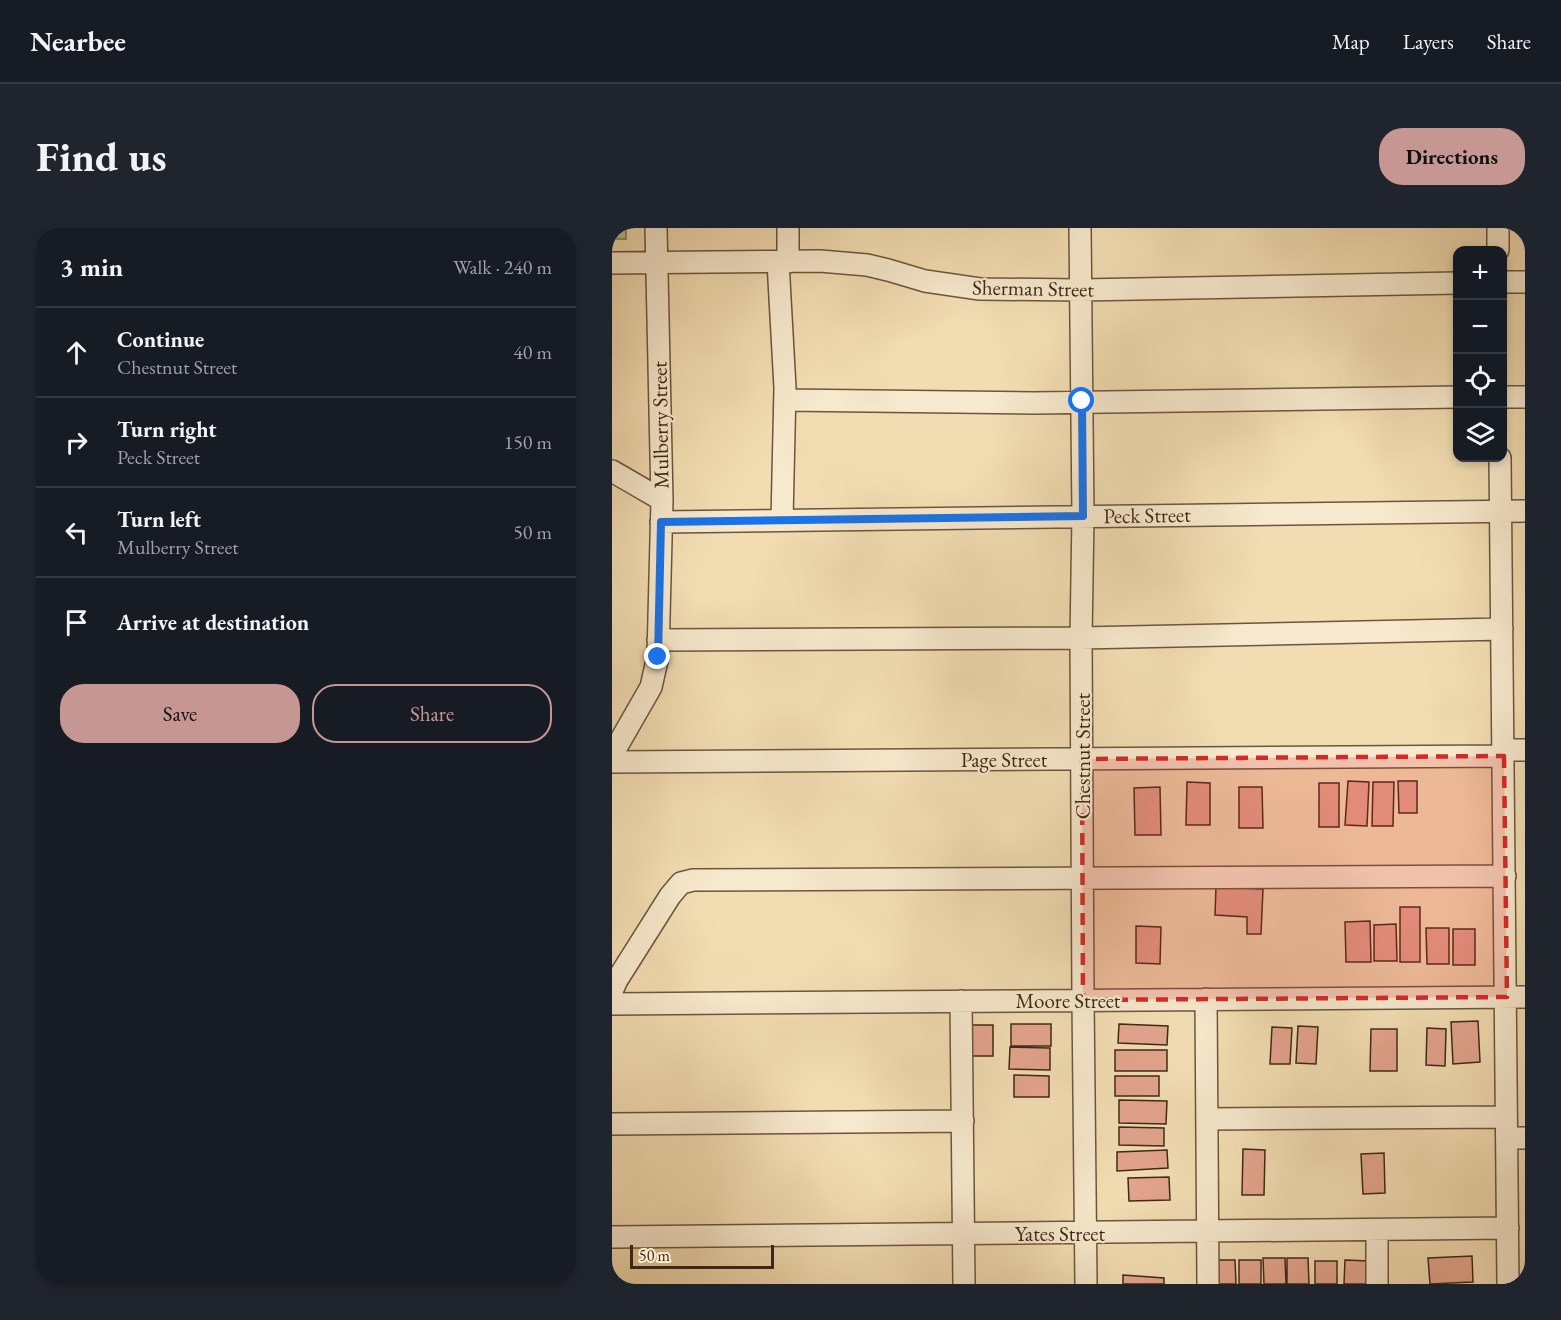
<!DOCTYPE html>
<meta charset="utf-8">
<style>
:root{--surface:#171b24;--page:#20242c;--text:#f1f3f6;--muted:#9ea1a6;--line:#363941;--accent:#c59692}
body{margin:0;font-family:"EB Garamond",serif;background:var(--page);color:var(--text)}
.controls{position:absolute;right:18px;top:18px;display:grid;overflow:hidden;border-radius:12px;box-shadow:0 3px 9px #0003}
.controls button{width:54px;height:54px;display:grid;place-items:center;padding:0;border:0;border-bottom:2px solid var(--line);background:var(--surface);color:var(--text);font:30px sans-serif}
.scale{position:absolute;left:18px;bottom:15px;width:144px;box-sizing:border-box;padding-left:6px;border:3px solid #3f2818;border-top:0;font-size:16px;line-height:21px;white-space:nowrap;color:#3f2818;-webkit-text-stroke:4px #f7e9cd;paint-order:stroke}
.stop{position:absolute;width:18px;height:18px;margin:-14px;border:4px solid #1a73e8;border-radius:50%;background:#fff}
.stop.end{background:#1a73e8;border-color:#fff;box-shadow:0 2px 6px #0008}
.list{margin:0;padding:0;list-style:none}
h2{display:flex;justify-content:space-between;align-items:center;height:78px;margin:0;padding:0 24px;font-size:26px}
h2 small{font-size:20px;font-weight:400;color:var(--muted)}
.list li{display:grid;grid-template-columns:39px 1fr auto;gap:18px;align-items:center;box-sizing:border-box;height:90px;padding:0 24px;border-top:2px solid var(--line)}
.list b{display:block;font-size:22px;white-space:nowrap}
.list p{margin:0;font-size:20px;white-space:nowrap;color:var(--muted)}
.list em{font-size:20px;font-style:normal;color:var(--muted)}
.actions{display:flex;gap:12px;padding:18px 24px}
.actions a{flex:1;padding:14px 0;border:2px solid var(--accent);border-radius:24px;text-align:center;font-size:21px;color:var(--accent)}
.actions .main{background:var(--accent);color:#111}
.icon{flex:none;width:33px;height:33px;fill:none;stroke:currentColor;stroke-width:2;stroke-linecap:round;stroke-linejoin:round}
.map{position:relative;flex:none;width:913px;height:1056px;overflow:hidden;border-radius:24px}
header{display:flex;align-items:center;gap:36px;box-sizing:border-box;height:84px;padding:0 30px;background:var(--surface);border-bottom:2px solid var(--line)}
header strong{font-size:28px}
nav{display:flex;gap:33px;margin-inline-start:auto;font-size:21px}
.intro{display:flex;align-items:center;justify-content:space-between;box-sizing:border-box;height:144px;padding:0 36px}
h1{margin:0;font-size:42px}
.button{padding:15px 27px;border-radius:24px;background:var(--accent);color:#111;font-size:21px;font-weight:700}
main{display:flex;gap:36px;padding:0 36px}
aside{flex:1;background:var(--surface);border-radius:24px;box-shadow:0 3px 9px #0003}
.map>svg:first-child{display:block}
.green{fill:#b4c290;stroke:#7a7554;stroke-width:1.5}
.building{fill:#e4a48d;stroke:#3f2818;stroke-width:1.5}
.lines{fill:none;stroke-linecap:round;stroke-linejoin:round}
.minor-casing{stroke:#6c553e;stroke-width:24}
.minor{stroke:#f7e9cd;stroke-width:21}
.route{stroke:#1a73e8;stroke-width:8}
.marked{fill:#d62828;fill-opacity:0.2;stroke:#d62828;stroke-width:4.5;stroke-dasharray:12 8;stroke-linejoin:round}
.labels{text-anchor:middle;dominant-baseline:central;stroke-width:4.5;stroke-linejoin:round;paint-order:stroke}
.street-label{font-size:21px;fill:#3f2818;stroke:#f7e9cd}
</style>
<header>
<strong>Nearbee</strong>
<nav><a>Map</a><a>Layers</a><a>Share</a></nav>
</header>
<div class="intro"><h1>Find us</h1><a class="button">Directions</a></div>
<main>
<aside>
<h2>3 min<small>Walk · 240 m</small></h2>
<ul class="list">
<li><svg class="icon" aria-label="ahead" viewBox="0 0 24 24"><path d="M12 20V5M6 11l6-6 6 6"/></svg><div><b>Continue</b><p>Chestnut Street</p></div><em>40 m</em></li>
<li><svg class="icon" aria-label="right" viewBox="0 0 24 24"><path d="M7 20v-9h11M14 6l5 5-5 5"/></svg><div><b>Turn right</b><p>Peck Street</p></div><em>150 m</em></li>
<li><svg class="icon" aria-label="left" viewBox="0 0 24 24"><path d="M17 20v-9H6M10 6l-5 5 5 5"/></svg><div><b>Turn left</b><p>Mulberry Street</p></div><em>50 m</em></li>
<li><svg class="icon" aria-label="arrive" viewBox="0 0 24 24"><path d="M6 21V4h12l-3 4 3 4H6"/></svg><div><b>Arrive at destination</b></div></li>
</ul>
<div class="actions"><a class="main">Save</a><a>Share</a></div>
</aside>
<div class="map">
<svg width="913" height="1056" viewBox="0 0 913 1056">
<rect width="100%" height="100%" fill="#f2ddb2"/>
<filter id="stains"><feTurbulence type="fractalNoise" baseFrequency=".00333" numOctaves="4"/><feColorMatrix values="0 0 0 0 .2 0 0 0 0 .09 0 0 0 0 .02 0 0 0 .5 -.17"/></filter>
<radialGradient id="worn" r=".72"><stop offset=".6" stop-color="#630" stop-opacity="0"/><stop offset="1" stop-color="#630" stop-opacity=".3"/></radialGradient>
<path class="green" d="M0,0H14V11H0Z"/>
<path class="building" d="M736,553L757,554L755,598L733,597Z
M786,553H805V585H787Z
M575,554L598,555V597H574Z
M761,554H782L781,598H760Z
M707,555H727V599H707Z
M548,559L549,607H523L522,560Z
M627,559H650L651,600H627Z
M604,659L651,661L649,706H635V689L603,687Z
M788,679H808V734H788Z
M758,693L759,734H734L733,694Z
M784,696L785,733H762V697Z
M524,698L549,699L548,736L524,735Z
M814,700H837V736H815Z
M841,701H863V737H841Z
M866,793L868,834L841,836L839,794Z
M399,796H439V818H399Z
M507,796L556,798L555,817L506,815Z
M358,797H381V828H359Z
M686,798L706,799L704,836L684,835Z
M660,799L680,800L678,836H658Z
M815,800L834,801L833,838L814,837Z
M759,801H785V843H758Z
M398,819L438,820V842L397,841Z
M503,822H555V843H503Z
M402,847L437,848V869H402Z
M503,848H547V868H503Z
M507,872L555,873L554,896L507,895Z
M507,899L552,900V918L507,917Z
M631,921L653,922L652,967H630Z
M555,922L556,940L505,943V924Z
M772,925L773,965L751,966L749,926Z
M557,949L558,972L517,973L516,950Z
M860,1028L861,1054L818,1056L816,1030Z
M651,1030H673L674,1056H652Z
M675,1030H696L697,1056H675Z
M603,1032H623L624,1056H604Z
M627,1032H649V1056H627Z
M733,1032L757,1033L756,1056H732Z
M703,1033H725V1056H703Z
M511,1047L552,1050V1056H511Z"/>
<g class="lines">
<defs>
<path id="minor" d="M176,0V34
M468,0L471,288L469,410L471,772L474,1056
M886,22V0
M166,34L173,160L170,292
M0,35L208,33L255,37L276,42L313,53L368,61L469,62L846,55
M891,54H913
M891,169H913
M173,172L422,175L846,169
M888,230L896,1056
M0,243L50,272
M49,294L913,283
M46,412L469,410L890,401
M892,522H913
M0,527L39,459L46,428L50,272L44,0
M0,534L892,528
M0,763L5,752L58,668L69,655L81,652L893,648
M594,771L596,1056
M349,773L352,1056
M0,776L913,769
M596,891L894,889
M0,896L351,893
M895,910H913
M0,1009L896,1000
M765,1056V1002"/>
</defs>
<use href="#minor" class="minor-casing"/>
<use href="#minor" class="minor"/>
</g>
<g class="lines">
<path class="route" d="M46,429L49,294L471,288L470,173"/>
</g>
<path class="marked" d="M892,528L895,769L471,772L470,531Z"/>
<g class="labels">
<g class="street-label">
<text transform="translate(421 60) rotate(1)">Sherman Street</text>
<text transform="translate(48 197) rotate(-91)">Mulberry Street</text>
<text transform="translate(535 287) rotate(-1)">Peck Street</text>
<text transform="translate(470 528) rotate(-90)">Chestnut Street</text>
<text x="392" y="531">Page Street</text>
<text x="456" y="772">Moore Street</text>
<text x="448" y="1005">Yates Street</text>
</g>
</g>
<rect width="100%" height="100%" filter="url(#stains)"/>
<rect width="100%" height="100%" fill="url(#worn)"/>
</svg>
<div class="controls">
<button>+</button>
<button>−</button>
<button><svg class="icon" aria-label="locate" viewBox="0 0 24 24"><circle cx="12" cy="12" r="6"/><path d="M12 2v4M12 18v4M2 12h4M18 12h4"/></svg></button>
<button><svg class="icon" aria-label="layers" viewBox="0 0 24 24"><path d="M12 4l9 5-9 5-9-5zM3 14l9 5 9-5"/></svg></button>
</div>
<div class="scale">50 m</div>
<div class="stop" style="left:470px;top:173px"></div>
<div class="stop end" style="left:46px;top:429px"></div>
</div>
</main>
